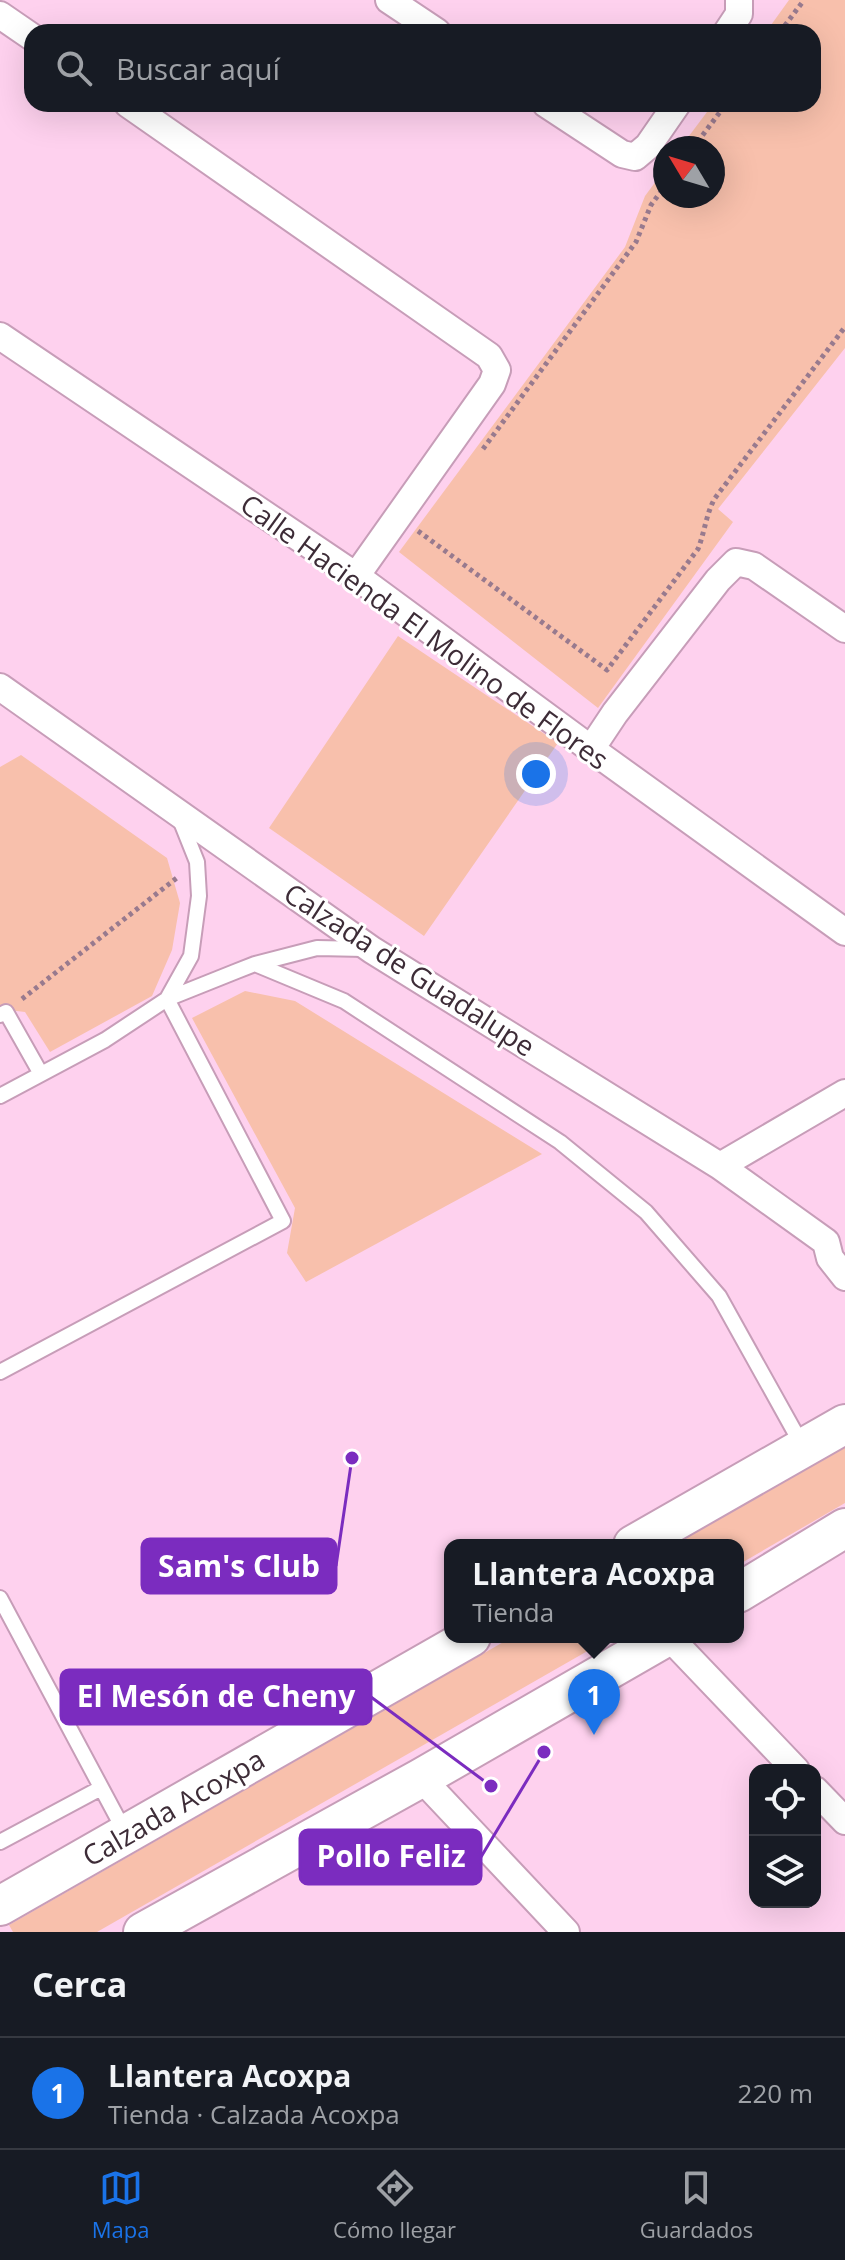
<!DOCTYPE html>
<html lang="es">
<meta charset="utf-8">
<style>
:root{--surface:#171b24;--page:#242831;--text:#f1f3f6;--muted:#9ea1a6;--line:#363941;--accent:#1a73e8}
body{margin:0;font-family:"Open Sans",sans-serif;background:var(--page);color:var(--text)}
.controls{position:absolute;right:24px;bottom:24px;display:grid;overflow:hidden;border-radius:16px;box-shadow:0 8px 32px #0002}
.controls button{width:72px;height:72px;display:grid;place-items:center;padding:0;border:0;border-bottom:2px solid var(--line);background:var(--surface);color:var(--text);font:40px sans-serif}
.compass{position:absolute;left:653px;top:136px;width:72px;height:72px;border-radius:50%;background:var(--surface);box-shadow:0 8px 32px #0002;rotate:308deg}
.you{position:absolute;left:536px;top:774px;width:28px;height:28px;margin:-20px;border:6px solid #fff;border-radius:50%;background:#1a73e8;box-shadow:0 0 0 12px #1a73e833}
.badge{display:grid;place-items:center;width:52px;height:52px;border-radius:50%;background:var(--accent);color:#fff;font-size:26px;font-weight:700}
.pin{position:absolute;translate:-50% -66px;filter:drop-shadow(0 2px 4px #0008)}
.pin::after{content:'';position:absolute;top:42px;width:28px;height:24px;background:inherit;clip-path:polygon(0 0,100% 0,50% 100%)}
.popup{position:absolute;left:444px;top:1539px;width:300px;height:104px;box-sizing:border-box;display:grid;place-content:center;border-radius:16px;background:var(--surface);filter:drop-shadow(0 2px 6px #0005);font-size:26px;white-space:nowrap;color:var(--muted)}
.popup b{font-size:30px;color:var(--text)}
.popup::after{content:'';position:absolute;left:50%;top:100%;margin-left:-16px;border:16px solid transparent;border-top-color:var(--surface)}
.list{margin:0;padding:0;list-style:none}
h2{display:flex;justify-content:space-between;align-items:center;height:104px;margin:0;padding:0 32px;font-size:34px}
h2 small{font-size:26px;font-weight:400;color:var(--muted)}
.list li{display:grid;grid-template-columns:52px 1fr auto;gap:24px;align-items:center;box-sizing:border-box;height:112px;padding:0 32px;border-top:2px solid var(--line)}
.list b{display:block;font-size:30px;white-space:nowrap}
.list p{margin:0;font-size:26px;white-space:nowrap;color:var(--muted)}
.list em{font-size:26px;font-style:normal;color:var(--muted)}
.icon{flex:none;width:44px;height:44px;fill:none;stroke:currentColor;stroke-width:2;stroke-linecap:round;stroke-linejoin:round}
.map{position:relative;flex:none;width:845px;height:1932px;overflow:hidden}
.search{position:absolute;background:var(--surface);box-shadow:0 8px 32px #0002;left:24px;right:24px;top:24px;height:88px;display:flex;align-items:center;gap:20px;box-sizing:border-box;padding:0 28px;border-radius:24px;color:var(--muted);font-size:30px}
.sheet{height:216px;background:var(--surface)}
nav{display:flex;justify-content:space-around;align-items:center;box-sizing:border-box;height:112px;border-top:2px solid var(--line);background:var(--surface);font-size:22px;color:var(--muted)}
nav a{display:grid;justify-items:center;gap:4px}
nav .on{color:var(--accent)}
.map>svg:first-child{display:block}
.green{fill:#f8c0ac}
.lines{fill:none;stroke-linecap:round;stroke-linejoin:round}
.service-casing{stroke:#c79db8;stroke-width:18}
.minor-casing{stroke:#c79db8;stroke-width:30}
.secondary-casing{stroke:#c79db8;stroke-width:42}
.path{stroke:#987a8e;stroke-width:5;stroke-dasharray:4 4;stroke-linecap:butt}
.service{stroke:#fff;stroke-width:14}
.minor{stroke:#fff;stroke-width:26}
.secondary{stroke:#fff;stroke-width:38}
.labels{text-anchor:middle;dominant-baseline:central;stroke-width:6;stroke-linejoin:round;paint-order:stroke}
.street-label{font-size:28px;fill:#3d2c37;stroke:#fff}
.leader{fill:none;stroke:#7b2cbf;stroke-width:3}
.callout-dot{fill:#7b2cbf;stroke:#fff;stroke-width:3}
.callout{fill:#7b2cbf;stroke:#7b2cbf;stroke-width:3}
.callout-label{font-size:30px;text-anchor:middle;font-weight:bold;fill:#fff}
</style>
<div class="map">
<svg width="845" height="1932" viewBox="0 0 845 1932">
<rect width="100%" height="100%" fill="#fed1ee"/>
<path class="green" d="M789,0H845V348L718,509L733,522L598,708L399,552L625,247L645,196L665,169V196H713V148H680L713,104H813V32H766Z
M398,636L558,743L424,936L269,828Z
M21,755L167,858L180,903L172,950L152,996L50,1052L25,1012L0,1009V767Z
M245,991L295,1001L542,1154L306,1282L287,1253L295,1208L192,1018Z
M845,1446V1503L738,1565V1545H673Z
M512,1637H612L97,1932H13L9,1925Z"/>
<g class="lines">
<defs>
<path id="service" d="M255,964L344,1001L560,1142L646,1212L719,1296L802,1445
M167,999L191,956L199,896L197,862L179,817
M0,1015L6,1012L41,1074
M0,1096L105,1040L167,999L237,971L255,964L317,948L364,949
M0,1372L283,1221L167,999
M0,1598L126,1834
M0,1842L101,1788"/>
<path id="minor" d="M389,0L437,32
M0,15L32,37
M727,32L739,14V0
M128,104L489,356L497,370L492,384L356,576
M546,104L622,154L635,157L648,146L677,104
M0,336L356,576L591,749L845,932
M0,687L372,950L720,1166L826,1242L830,1258L845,1277
M591,749L615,713L718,580L736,562L754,566L845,629
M720,1166L845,1093
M669,1637L796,1770
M421,1778L566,1932
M815,1790L845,1821"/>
<path id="secondary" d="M633,1545L845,1424
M738,1593L845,1528
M0,1906L471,1637
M143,1932L421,1778L666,1637"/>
</defs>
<use href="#service" class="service-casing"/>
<use href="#minor" class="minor-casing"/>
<use href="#secondary" class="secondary-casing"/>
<path class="path" d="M780,32L804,0
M693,148L726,104
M483,449L636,242L651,205L665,186
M418,531L607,670L698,549C705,531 706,514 715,498L845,327
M22,999L178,877"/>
<use href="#service" class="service"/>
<use href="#minor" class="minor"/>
<use href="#secondary" class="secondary"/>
</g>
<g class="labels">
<g class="street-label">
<text transform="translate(425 631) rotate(36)">Calle Hacienda El Molino de Flores</text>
<text transform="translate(410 969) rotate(33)">Calzada de Guadalupe</text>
<text transform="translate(173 1807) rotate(-30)">Calzada Acoxpa</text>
</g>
</g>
<path class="leader" d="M352 1458L336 1566M491 1786L371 1697M544 1752L481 1857"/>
<g class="callout-dot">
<circle cx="352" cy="1458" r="8"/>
<circle cx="491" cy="1786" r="8"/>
<circle cx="544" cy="1752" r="8"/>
</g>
<g class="callout">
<rect x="142" y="1539" width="194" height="54" rx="8"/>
<rect x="61" y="1670" width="310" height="54" rx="8"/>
<rect x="300" y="1830" width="181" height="54" rx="8"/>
</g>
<g class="callout-label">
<text x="239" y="1577">Sam's Club</text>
<text x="216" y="1707">El Mesón de Cheny</text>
<text x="391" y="1867">Pollo Feliz</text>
</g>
</svg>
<div class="controls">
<button><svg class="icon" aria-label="locate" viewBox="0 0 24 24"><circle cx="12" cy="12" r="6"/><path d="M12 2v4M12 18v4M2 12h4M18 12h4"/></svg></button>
<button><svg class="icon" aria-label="layers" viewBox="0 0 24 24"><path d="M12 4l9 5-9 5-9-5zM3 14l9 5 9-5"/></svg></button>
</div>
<svg class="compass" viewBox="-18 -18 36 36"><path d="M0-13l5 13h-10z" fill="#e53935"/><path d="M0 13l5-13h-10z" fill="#9ea1a6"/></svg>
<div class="you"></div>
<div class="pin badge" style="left:594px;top:1735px">1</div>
<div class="popup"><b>Llantera Acoxpa</b>Tienda</div>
<div class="search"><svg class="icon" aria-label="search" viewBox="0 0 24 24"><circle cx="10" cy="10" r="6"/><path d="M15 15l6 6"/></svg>Buscar aquí</div>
</div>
<section class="sheet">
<h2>Cerca<small></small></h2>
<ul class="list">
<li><span class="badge">1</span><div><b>Llantera Acoxpa</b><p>Tienda · Calzada Acoxpa</p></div><em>220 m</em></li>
</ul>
</section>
<nav>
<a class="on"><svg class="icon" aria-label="map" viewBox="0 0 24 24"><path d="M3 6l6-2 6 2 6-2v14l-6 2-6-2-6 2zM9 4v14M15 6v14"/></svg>Mapa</a>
<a><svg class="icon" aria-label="directions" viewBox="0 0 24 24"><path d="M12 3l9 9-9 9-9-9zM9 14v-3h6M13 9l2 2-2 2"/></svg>Cómo llegar</a>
<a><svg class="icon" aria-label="saved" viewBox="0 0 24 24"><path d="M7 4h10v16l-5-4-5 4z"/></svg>Guardados</a>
</nav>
